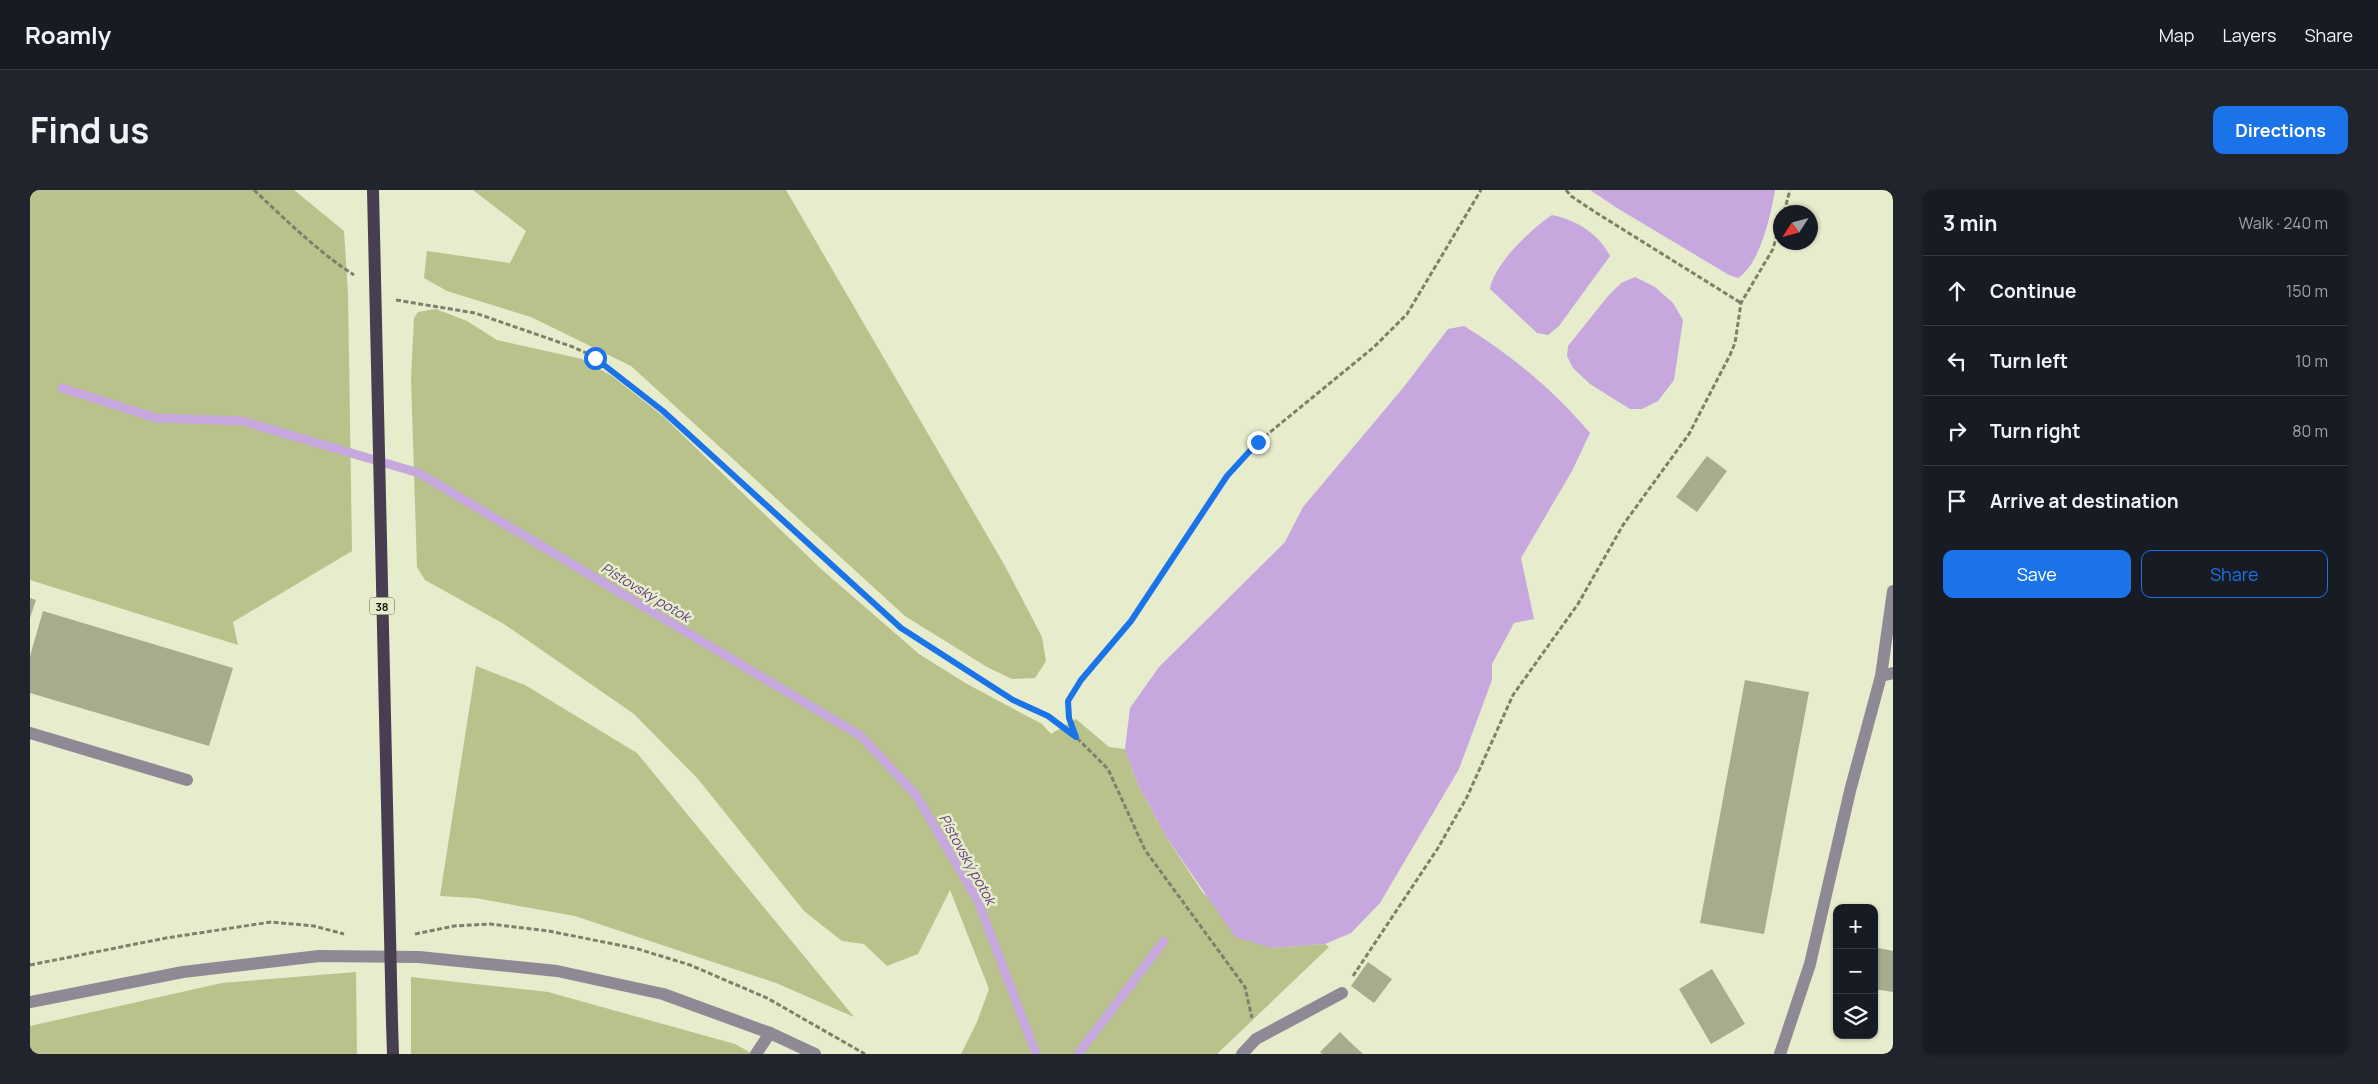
<!DOCTYPE html>
<meta charset="utf-8">
<style>
:root{--surface:#171b24;--page:#20242c;--text:#f1f3f6;--muted:#9ea1a6;--line:#363941;--accent:#1a73e8}
body{margin:0;font-family:Manrope,sans-serif;background:var(--page);color:var(--text)}
.controls{position:absolute;right:15px;bottom:15px;display:grid;overflow:hidden;border-radius:10px;box-shadow:0 1px 4px #0004}
.controls button{width:45px;height:45px;display:grid;place-items:center;padding:0;border:0;border-bottom:1px solid var(--line);background:var(--surface);color:var(--text);font:25px sans-serif}
.compass{position:absolute;left:1743px;top:15px;width:45px;height:45px;border-radius:50%;background:var(--surface);box-shadow:0 1px 4px #0004;rotate:234deg}
.stop{position:absolute;width:15px;height:15px;margin:-11px;border:4px solid #1a73e8;border-radius:50%;background:#fff}
.stop.end{background:#1a73e8;border-color:#fff;box-shadow:0 1px 5px #0008}
.list{margin:0;padding:0;list-style:none}
h2{display:flex;justify-content:space-between;align-items:center;height:65px;margin:0;padding:0 20px;font-size:21px}
h2 small{font-size:16px;font-weight:400;color:var(--muted)}
.list li{display:grid;grid-template-columns:32px 1fr auto;gap:15px;align-items:center;box-sizing:border-box;height:70px;padding:0 20px;border-top:1px solid var(--line)}
.list b{display:block;font-size:19px;white-space:nowrap}
.list em{font-size:16px;font-style:normal;color:var(--muted)}
.actions{display:flex;gap:10px;padding:15px 20px}
.actions a{flex:1;padding:11px 0;border:1px solid var(--accent);border-radius:10px;text-align:center;font-size:18px;color:var(--accent)}
.actions .main{background:var(--accent);color:#fff}
.icon{flex:none;width:28px;height:28px;fill:none;stroke:currentColor;stroke-width:2;stroke-linecap:round;stroke-linejoin:round}
.map{position:relative;flex:none;width:1863px;height:864px;overflow:hidden;border-radius:10px}
header{display:flex;align-items:center;gap:30px;box-sizing:border-box;height:70px;padding:0 25px;background:var(--surface);border-bottom:1px solid var(--line)}
header strong{font-size:24px}
nav{display:flex;gap:28px;margin-inline-start:auto;font-size:18px}
.intro{display:flex;align-items:center;justify-content:space-between;box-sizing:border-box;height:120px;padding:0 30px}
h1{margin:0;font-size:35px}
.button{padding:12px 22px;border-radius:10px;background:var(--accent);color:#fff;font-size:18px;font-weight:700}
main{display:flex;gap:30px;padding:0 30px}
aside{flex:1;background:var(--surface);border-radius:10px;box-shadow:0 1px 4px #0004}
.map>svg:first-child{display:block}
.green{fill:#b9c28a}
.water{fill:#c6a8df}
.lines{fill:none;stroke-linecap:round;stroke-linejoin:round}
.stream{stroke:#c6a8df;stroke-width:9}
.building{fill:#a6ac8d}
.path{stroke:#7d816c;stroke-width:3;stroke-dasharray:5 2.5;stroke-linecap:butt}
.service{stroke:#8f8995;stroke-width:12}
.tertiary{stroke:#8f8995;stroke-width:12}
.primary{stroke:#483d51;stroke-width:12}
.primary-bridge{stroke:#483d51;stroke-width:12}
.route{stroke:#1a73e8;stroke-width:6}
.labels{text-anchor:middle;dominant-baseline:central;stroke-width:5;stroke-linejoin:round;paint-order:stroke}
.shield{fill:#e6eccc;stroke:#555847;stroke-width:1}
.shield-label{font-size:11px;font-weight:bold;fill:#17190e}
.water-label{font-size:14px;font-style:italic;fill:#623b7f;stroke:#e6eccc}
</style>
<header>
<strong>Roamly</strong>
<nav><a>Map</a><a>Layers</a><a>Share</a></nav>
</header>
<div class="intro"><h1>Find us</h1><a class="button">Directions</a></div>
<main>
<div class="map">
<svg width="1863" height="864" viewBox="0 0 1863 864">
<rect width="100%" height="100%" fill="#e6eccc"/>
<path class="green" d="M0,0H264L314,41L318,103L322,361L203,432L208,455L0,390Z
M443,0H756L975,376L1012,447L1016,471L1005,488L982,489L957,477L875,426L601,176L501,127L417,101L394,88L397,61L480,73L496,41Z
M406,119L437,131L467,150L552,169L582,186L634,227L790,378L889,464L937,494L1012,534L1021,544L1046,529L1079,557L1095,559L1108,595L1137,648L1173,703L1242,758L1295,754L1299,757L1187,864H931L947,832L959,799L920,700L888,764L857,776L834,754L812,751L774,721L668,589L604,524L474,434L395,390L387,377L381,189L384,128L388,122Z
M446,476L495,495L607,563L824,827L746,793L545,726L445,708L410,706Z
M326,782L327,864H0V836L192,793Z
M381,787L518,802L705,854L723,864H381Z"/>
<path class="water" d="M1560,0H1745C1741,25 1730,74 1708,88L1699,85L1587,18Z
M1522,25C1546,30 1568,43 1580,66L1529,136L1518,145L1507,143L1460,99C1464,74 1501,39 1522,25Z
M1605,87L1625,97L1643,113L1653,130L1644,190L1628,211L1612,219H1600L1560,194L1543,178L1537,166L1538,156L1578,106L1591,93Z
M1434,136C1482,165 1524,201 1560,243L1542,281L1491,368L1504,429L1484,433L1462,474V490L1429,579L1350,713L1321,743L1295,754L1242,758L1205,747L1137,648L1108,595L1095,559L1100,518L1129,477L1255,352L1273,317L1373,198L1418,139Z"/>
<g class="lines">
<path class="stream" d="M32,198L126,228L212,231L389,283L831,546L886,605L948,711L1006,864
M1048,864L1134,751"/>
</g>
<path class="building" d="M1677,266L1697,281L1667,322L1646,307Z
M0,408L6,410L0,428Z
M13,421L203,478L179,556L0,503V466Z
M1715,490L1779,502L1734,744L1670,733Z
M1844,757L1863,761V802L1844,799Z
M1338,772L1362,789L1344,813L1321,796Z
M1682,779L1715,834L1681,854L1649,799Z
M1310,842L1320,852L1333,864H1292L1290,862Z"/>
<g class="lines">
<path class="path" d="M224,0C256,30 287,61 324,85
M1536,0L1541,6L1565,22L1711,113
M1754,22L1760,0
M366,110L445,123L543,157L565,167L633,221L871,438L983,510L1018,526L1046,547L1078,579L1115,660L1215,797L1222,828
M1046,547L1039,528L1038,511L1051,490L1101,431L1197,286L1228,252L1344,157L1377,124L1451,0
M385,744L424,736L460,734L519,741L608,759L660,775L737,808L835,864
M0,775L136,748L241,732L284,736L314,744
M1323,786L1408,658L1437,607L1483,505L1548,414L1593,335L1659,244L1700,165L1705,153L1711,113L1743,59L1750,33"/>
<path class="service" d="M1851,486L1863,401
M0,543L157,590
M726,864L740,843
M1212,864L1226,849L1312,803
M1750,864L1780,774L1820,601L1851,486L1863,483"/>
<path class="tertiary" d="M0,812L153,782L289,766L389,767L527,781L633,804L740,843L785,864"/>
<path class="primary" d="M362,833L363,864"/>
<path class="primary-bridge" d="M343,0L362,833"/>
</g>
<g class="lines">
<path class="route" d="M565,168L633,221L871,438L983,510L1018,526L1046,547L1039,528L1038,511L1051,490L1101,431L1197,286L1228,252"/>
</g>
<g class="labels">
<rect class="shield" x="339.5" y="407.5" width="25" height="17" rx="4"/>
<g class="shield-label">
<text x="352" y="416">38</text>
</g>
<g class="water-label">
<text transform="translate(616 402) rotate(31)">Pístovský potok</text>
<text transform="translate(938 669) rotate(61)">Pístovský potok</text>
</g>
</g>
</svg>
<div class="controls">
<button>+</button>
<button>−</button>
<button><svg class="icon" aria-label="layers" viewBox="0 0 24 24"><path d="M12 4l9 5-9 5-9-5zM3 14l9 5 9-5"/></svg></button>
</div>
<svg class="compass" viewBox="-18 -18 36 36"><path d="M0-13l5 13h-10z" fill="#e53935"/><path d="M0 13l5-13h-10z" fill="#9ea1a6"/></svg>
<div class="stop" style="left:565px;top:168px"></div>
<div class="stop end" style="left:1228px;top:252px"></div>
</div>
<aside>
<h2>3 min<small>Walk · 240 m</small></h2>
<ul class="list">
<li><svg class="icon" aria-label="ahead" viewBox="0 0 24 24"><path d="M12 20V5M6 11l6-6 6 6"/></svg><div><b>Continue</b></div><em>150 m</em></li>
<li><svg class="icon" aria-label="left" viewBox="0 0 24 24"><path d="M17 20v-9H6M10 6l-5 5 5 5"/></svg><div><b>Turn left</b></div><em>10 m</em></li>
<li><svg class="icon" aria-label="right" viewBox="0 0 24 24"><path d="M7 20v-9h11M14 6l5 5-5 5"/></svg><div><b>Turn right</b></div><em>80 m</em></li>
<li><svg class="icon" aria-label="arrive" viewBox="0 0 24 24"><path d="M6 21V4h12l-3 4 3 4H6"/></svg><div><b>Arrive at destination</b></div></li>
</ul>
<div class="actions"><a class="main">Save</a><a>Share</a></div>
</aside>
</main>
